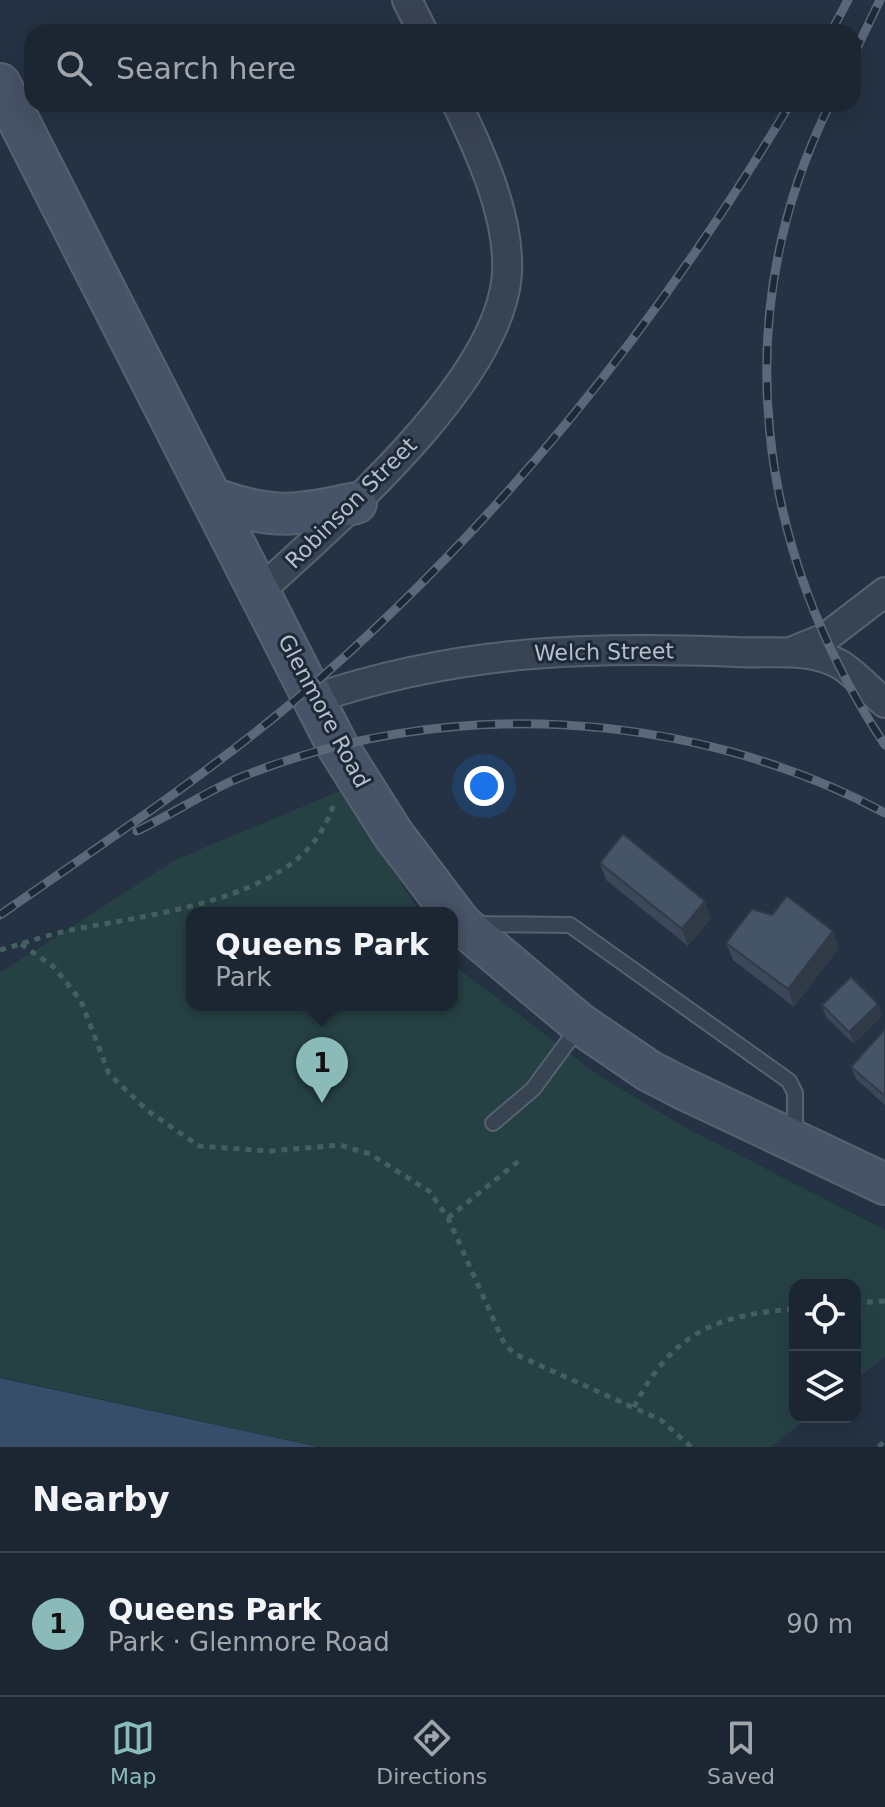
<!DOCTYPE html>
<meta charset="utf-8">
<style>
:root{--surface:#1b2632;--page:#28323e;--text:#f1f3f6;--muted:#a0a5ac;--line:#39434d;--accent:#8bbbb9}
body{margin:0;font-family:"DejaVu Sans",sans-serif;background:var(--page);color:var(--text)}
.controls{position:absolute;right:24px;bottom:24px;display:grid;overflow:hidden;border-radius:16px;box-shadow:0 8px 32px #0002}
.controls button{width:72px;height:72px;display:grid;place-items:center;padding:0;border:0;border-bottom:2px solid var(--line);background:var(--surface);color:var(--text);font:40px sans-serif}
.you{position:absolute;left:484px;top:786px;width:28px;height:28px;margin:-20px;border:6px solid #fff;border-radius:50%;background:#1a73e8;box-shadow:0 0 0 12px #1a73e833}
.badge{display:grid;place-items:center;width:52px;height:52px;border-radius:50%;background:var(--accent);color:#111;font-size:26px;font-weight:700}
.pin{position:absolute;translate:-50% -66px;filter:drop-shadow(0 2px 4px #0008)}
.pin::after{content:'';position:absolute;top:42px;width:28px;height:24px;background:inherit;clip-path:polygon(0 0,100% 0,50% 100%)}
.popup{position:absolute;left:186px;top:907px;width:272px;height:104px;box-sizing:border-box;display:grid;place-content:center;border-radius:16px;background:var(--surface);filter:drop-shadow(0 2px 6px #0005);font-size:26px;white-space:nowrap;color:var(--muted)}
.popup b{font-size:30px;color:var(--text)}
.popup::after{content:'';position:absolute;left:50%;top:100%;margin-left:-16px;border:16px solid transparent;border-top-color:var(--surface)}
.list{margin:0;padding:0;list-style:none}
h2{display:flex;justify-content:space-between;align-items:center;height:104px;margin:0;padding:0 32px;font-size:34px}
h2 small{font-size:26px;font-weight:400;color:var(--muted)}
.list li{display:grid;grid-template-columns:52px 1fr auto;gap:24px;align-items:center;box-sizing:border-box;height:144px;padding:0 32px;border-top:2px solid var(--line)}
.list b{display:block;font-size:30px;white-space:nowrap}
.list p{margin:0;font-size:26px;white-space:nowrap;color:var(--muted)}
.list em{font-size:26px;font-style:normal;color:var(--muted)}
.icon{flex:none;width:44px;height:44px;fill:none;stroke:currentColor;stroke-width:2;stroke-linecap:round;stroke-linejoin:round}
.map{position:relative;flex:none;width:885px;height:1447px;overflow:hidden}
.search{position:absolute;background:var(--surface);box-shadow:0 8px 32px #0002;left:24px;right:24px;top:24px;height:88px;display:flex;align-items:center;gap:20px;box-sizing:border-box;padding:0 28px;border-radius:24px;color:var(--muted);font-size:30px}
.sheet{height:248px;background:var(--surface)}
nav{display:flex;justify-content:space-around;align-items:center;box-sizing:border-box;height:112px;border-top:2px solid var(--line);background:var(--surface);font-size:22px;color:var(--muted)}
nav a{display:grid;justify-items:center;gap:4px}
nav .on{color:var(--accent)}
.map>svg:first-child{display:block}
.green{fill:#264144}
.water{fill:#374e6b}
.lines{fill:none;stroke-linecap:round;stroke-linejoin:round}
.lane-casing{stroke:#576270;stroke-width:18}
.street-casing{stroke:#576270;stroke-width:32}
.secondary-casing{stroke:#576270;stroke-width:44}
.path{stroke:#455e60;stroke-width:5;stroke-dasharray:6 6;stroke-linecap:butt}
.lane{stroke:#394453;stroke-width:14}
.street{stroke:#394453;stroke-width:28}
.secondary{stroke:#475366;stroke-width:40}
.rail-casing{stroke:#5b687a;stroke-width:9}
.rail{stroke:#1e2938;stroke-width:6;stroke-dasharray:18;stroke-linecap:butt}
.wall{fill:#3c4859}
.shaded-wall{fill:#313b48}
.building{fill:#465467;stroke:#313b48;stroke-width:2}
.labels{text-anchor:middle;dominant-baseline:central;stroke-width:6;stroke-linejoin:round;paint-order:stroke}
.street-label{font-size:22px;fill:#b6bfcc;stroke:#1e2938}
</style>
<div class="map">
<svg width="885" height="1447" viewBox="0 0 885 1447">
<rect width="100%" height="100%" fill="#243243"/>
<path class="green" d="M342,790L420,913H192V1005H452V964L601,1077L688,1129L885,1230V1357L855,1380V1285H795V1417H809L771,1447H320L0,1377V973L175,860Z"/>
<path class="water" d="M0,1378L318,1447H0Z"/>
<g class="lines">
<defs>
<path id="lane" d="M473,924L570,925L789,1081L795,1093V1137
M493,1123L533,1089L578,1028"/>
<path id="street" d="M407,0L423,32
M261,590C337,520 501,380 507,273C510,217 481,154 457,104
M793,651L825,638L885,592
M313,699C457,650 587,646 737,652C770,654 808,647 839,664C855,673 870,691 885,703"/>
<path id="secondary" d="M0,84L338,747L393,834L461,924L580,1024L649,1071L682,1088L885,1184
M212,498C272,520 295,516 356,503"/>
</defs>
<use href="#lane" class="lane-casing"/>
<use href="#street" class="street-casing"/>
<use href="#secondary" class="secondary-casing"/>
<path class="path" d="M21,944L54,967L81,1001L109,1074L148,1111L199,1146L271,1151L340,1145L370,1154L429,1191L448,1218L505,1345L517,1355L661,1420L691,1447
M0,950C24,943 47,935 71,930C145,915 289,901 325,824C329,817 333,810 333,802
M448,1218L520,1160
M855,1303L885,1301
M634,1407C672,1333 715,1315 795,1309
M879,1447L885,1440"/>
<use href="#lane" class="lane"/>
<use href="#street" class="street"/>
<use href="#secondary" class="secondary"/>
<defs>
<path id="rail" d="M831,32L848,0
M853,56L880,0
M830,104C725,317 756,551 885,745
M137,831C170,815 201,795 234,780C440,694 689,708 885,813
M0,915C99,846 201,779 294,701C491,534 658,326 790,104"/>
</defs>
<use href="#rail" class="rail-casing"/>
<use href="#rail" class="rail"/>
</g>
<path class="wall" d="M600,863L711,918L688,946L606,880Z
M726,943L839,948L794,1007L733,960Z
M878,1004L882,1016L854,1044L826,1017L822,1005Z
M885,1029V1105L856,1079L851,1067Z"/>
<path class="shaded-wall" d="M705,901L711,918L688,946L682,929Z
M833,931L839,948L794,1007L788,989Z
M878,1004L882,1016L854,1044L849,1032Z"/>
<path class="building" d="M623,834L705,901L682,929L600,863Z
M787,896L833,931L788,989L726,943L752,909L772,915Z
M851,977L878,1004L849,1032L822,1005Z
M885,1029V1096L851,1067Z"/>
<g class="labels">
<g class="street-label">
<text transform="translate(351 503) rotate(-45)">Robinson Street</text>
<text transform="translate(604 652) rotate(-1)">Welch Street</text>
<text transform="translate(324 711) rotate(62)">Glenmore Road</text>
</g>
</g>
</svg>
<div class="controls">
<button><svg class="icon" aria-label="locate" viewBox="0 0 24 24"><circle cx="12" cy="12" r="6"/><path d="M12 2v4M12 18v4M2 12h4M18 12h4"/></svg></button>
<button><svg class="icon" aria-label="layers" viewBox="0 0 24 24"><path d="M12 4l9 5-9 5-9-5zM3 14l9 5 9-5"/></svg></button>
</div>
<div class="you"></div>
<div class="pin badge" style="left:322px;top:1103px">1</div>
<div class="popup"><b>Queens Park</b>Park</div>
<div class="search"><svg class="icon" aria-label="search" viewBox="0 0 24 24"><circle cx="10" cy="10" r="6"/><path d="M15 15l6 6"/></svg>Search here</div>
</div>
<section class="sheet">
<h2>Nearby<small></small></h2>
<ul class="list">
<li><span class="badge">1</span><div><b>Queens Park</b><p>Park · Glenmore Road</p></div><em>90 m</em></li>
</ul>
</section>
<nav>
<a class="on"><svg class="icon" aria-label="map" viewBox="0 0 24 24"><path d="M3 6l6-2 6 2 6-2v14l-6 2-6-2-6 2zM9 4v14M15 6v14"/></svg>Map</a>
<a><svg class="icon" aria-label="directions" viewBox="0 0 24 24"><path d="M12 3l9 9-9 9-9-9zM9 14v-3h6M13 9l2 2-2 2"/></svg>Directions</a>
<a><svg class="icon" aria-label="saved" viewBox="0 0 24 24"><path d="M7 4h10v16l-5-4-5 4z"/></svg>Saved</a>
</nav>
